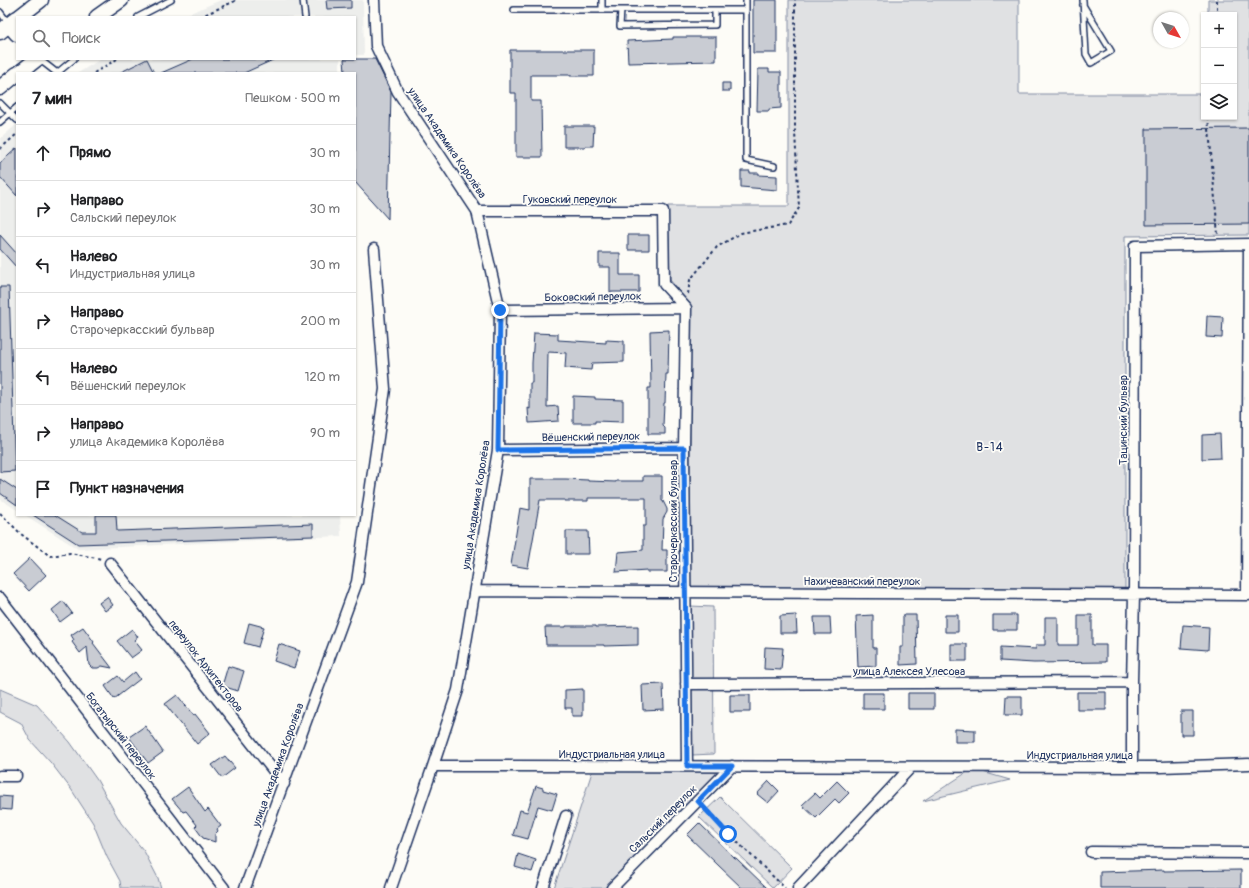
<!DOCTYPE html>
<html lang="ru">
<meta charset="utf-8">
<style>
:root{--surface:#fff;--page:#f6f6f6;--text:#202124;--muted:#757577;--line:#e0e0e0}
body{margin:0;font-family:Pangolin,sans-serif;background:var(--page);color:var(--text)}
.controls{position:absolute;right:12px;top:12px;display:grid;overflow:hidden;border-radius:0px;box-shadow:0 1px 3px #0004}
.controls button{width:36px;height:36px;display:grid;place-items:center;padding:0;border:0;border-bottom:1px solid var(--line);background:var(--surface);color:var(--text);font:20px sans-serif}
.compass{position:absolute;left:1153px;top:12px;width:36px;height:36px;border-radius:50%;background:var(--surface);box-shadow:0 1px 3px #0004;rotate:129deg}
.stop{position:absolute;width:12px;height:12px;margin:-9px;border:3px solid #1a73e8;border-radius:50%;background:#fff}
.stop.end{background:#1a73e8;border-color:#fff;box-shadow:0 1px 4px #0008}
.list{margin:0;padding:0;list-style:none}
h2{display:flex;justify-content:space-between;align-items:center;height:52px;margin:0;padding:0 16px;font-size:17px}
h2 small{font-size:13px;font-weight:400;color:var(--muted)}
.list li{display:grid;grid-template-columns:26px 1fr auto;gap:12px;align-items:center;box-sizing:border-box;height:56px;padding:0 16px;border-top:1px solid var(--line)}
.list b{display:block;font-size:15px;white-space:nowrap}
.list p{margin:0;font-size:13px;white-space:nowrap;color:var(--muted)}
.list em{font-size:13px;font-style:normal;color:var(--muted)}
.icon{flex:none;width:22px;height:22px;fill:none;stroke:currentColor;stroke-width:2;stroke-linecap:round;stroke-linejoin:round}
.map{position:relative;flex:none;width:1249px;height:888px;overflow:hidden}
.search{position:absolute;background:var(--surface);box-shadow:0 1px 3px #0004;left:16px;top:16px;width:340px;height:44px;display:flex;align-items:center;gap:10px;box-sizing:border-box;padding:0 14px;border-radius:0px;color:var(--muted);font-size:15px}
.panel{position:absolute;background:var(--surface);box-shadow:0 1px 3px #0004;left:16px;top:72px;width:340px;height:444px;border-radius:0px}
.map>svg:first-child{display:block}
.built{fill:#edeeec}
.green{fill:#e0e1e3;stroke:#7e88a0}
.building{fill:#c9ccd3;stroke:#1b2f5e}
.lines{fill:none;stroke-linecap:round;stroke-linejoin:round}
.lane-casing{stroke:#1b2f5e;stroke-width:8}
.street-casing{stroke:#1b2f5e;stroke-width:13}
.secondary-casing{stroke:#1b2f5e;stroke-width:17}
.path{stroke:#1b2f5e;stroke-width:2;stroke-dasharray:3 3;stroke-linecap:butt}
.lane{stroke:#fdfcf7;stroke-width:5}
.street{stroke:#fdfcf7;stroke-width:10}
.secondary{stroke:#fdfcf7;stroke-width:14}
.route{stroke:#1a73e8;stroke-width:5}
.labels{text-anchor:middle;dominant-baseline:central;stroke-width:3.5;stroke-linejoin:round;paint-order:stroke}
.street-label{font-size:11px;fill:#1b2f5e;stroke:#fdfcf7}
.neighbourhood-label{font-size:12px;letter-spacing:1px;fill:#1b2f5e;stroke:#fdfcf7}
</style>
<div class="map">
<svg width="1249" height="888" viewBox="0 0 1249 888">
<rect width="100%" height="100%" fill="#fdfcf7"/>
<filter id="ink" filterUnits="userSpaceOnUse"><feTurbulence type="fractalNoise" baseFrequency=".025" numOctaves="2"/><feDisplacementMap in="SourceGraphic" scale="8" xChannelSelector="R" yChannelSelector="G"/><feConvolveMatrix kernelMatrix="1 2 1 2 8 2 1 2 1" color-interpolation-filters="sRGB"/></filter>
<g filter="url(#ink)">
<path class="built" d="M221,0H363L364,55H355V17H181Z
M101,59H340V73H78Z
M17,124V510L0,499V139Z
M25,515H340L341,536L78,549Z"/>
<path class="green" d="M789,0H1019V94H1204V117H1234V15H1208V0H1249V235L1125,236V590L690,589V304L670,280L668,206H789Z
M690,606L713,607L714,754L692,755Z
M0,689L37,705L70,742L97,780L121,823L144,851L158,878L161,888H121L120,881L107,857L93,823L71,789L51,763L30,740L21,723L0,712Z
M593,769L718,770V774L606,888H554Z
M972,769L1010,780L923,801Z
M720,797L792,868L773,888L699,817Z"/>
<path class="building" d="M326,0H351V8L327,9Z
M753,0H777V53H753Z
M673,37H716V61L628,63L627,41L673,39Z
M510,50H594V76H570V75H531V101H541L542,157H516V93H510Z
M147,59L154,73H119Z
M193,59H275L244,73H161Z
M344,59H375L391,92L388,219L355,182V73H345Z
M758,69H769V72H781V108L769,109V111H757Z
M722,83H730V91H722Z
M564,126H594L593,146H585V147H564Z
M1249,128V224L1146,225V129Z
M17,148V196L0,177V163Z
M741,171H750V173H759V175L777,176V190L741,187Z
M0,235L17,254V268L0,249Z
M628,235H649V250H628Z
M599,253H620V275H639V292H610V267H599Z
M0,287H9L15,471L0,472Z
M1207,316L1223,317L1222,338L1206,337Z
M669,330L668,374H666L665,403H664L663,426L665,428V434H648V388H651L650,331Z
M534,333L558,334V340L606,343V340L624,341V362L592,363L591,370L565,368L566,353L548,352L547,407L558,406L559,421L529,423L528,408L530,409V383H532V363Z
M573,396L595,397V399L623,400V422L595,421V423H573Z
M1220,434L1221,458L1202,459V435Z
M643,476H662V501H663L667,509V512L663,519L662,550H667V572H647V570L616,572L618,552L643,550V526H646V498H588V501H565V500H540L528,568L511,565L520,508L530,510V479H566L588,480V481L616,482V481H643Z
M0,479L17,490V505L0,493Z
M33,515H55L82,532H96V515H116L117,531L313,524V536L78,544Z
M566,531H588L589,554H566Z
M30,558L46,575L29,591L13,574Z
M107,597L113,605L105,611L99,603Z
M63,601L72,613L60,622L52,610Z
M796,615L797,633H780V616Z
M873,615V648H876V666L858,667L856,616Z
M903,615H916L917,664L900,665V647H903Z
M945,615H958V632H945Z
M993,615H1017V630H993Z
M1078,615H1092V645H1106V662L1034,663L1000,661V647L1036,649V645H1045V617H1058V645H1078Z
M814,617H830L831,634H815Z
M249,623L264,627L258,647L244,643Z
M1183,625L1209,627L1208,650L1181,648Z
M566,626H596V627L638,626V645L604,646V645H546L545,627H566Z
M83,627L94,642L93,643L112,668L102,666L98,668H92L89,665L87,647L80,653L72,642L74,640L71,635Z
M132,629L138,637L134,640L142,650L131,658L117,641Z
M279,644L300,651L294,668L274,661Z
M951,644H967V661H951Z
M765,647L783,648L781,670L764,669Z
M228,666L244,671L238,691L222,686Z
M135,672L140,679L114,699L105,686L118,676L123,682Z
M663,684L664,709L643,710L642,685Z
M583,689V716H572V708H565V690Z
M1077,692H1106V710H1077Z
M863,693H884V709H863Z
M908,693H934V709H908Z
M177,695L194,716L195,714L210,733L197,744L165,704Z
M730,695H750V712H730Z
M1006,696H1022V715H1005Z
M1181,711H1193V735H1181Z
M145,726L163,752L148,763L129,737Z
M955,729L975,730V742H955Z
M225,756L235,768L222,778L212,765Z
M769,781L779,791L768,803L757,794Z
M837,781L849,793L839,803L835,799L816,818L802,805L815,793L820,798Z
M536,786L543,788V790L557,794L552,810L538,806L528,839L513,835L520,810L527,812Z
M188,787L205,812L208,809L221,826L217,829L218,831L215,834V842L203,838L195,827L197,825L186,811L183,812L172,799Z
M0,796L12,797L11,810L0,809Z
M699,823L735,858H736L767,888H742L718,865L687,835Z
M518,854L536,860L532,872L515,867Z
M1164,870V871L1241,870V888H1100V872Z"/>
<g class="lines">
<defs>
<path id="lane" d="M303,0L305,17
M602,0V10
M746,0V160L774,166
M1083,0L1086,54L1091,63L1111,51L1083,5
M514,10H746
M621,10L620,26L715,25V10
M0,12L9,24
M138,17L171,0
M39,59L57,73
M57,73L74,59
M0,103L17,120
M0,122L17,107"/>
<path id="street" d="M374,0L376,46L398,92L477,211L500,310L498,450L458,690L433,766L391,888
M477,211H663L664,284L686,308L684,448L687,766
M500,310L686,308
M498,450L684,448
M110,563L284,784
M475,591L1249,595
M1247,595L1249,244
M0,598L224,888
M686,684L1132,682
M433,766L1161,767L1249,764
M1132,767V682L1134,595L1135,246L1249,244
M0,776H16
M1091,852L1249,853
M245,888L357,582L385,389L374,249
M543,888L566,816
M612,888L732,766
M798,888L911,767"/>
<path id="secondary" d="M19,17L41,0
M97,17L121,0
M9,25L17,34
M0,32L17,18
M19,73L37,59
M0,88L17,74"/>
</defs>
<use href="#lane" class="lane-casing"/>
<use href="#street" class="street-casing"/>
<use href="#secondary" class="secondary-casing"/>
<path class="path" d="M1217,15V0
M200,17L237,0
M94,73L117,59
M1208,117L1218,235
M0,149L17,134
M688,294L690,280L717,247L741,233L788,225L799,208L795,132V0
M0,513L21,534L50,556L70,553L102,559
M704,807L729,834L785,888"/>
<use href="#lane" class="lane"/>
<use href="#street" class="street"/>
<use href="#secondary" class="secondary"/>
</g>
</g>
<g class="lines" filter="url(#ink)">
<path class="route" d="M500,310L498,450L684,448L687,766H732L698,801L728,834"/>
</g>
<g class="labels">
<g class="street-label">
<text transform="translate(447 143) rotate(56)">улица Академика Королёва</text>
<text x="570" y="199">Гуковский переулок</text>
<text transform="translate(593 297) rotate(-1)">Боковский переулок</text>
<text transform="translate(1123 420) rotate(-90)">Тацинский бульвар</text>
<text transform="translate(591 437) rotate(-1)">Вёшенский переулок</text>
<text transform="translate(476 505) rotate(-81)">улица Академика Королёва</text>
<text transform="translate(673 521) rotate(-90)">Старочеркасский бульвар</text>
<text x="862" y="581">Нахичеванский переулок</text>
<text transform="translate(206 666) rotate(52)">переулок Архитекторов</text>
<text x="909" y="671">улица Алексея Улесова</text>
<text transform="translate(121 736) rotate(52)">Богатырский переулок</text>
<text x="612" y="754">Индустриальная улица</text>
<text x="1080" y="755">Индустриальная улица</text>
<text transform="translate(278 765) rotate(-70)">улица Академика Королёва</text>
<text transform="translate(663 819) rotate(-45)">Сальский переулок</text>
</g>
<g class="neighbourhood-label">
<text x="990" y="447">В-14</text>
</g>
</g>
</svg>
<div class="controls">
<button>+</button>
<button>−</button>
<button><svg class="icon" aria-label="layers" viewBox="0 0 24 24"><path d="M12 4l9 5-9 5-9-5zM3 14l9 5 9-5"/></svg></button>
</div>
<svg class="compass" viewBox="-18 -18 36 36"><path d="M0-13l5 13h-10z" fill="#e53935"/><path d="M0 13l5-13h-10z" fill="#757577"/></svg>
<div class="stop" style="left:728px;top:834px"></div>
<div class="stop end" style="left:500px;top:310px"></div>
<div class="search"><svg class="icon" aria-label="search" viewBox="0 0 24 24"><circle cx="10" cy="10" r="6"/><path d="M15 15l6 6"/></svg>Поиск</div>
<section class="panel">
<h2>7 мин<small>Пешком · 500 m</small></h2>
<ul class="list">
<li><svg class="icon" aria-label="ahead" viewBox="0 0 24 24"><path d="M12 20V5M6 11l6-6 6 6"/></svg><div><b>Прямо</b></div><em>30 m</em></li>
<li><svg class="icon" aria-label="right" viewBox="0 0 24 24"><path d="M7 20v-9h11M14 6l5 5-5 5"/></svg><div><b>Направо</b><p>Сальский переулок</p></div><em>30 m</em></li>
<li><svg class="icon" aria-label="left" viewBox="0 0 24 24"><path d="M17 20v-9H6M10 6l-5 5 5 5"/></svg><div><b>Налево</b><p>Индустриальная улица</p></div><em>30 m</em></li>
<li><svg class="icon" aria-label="right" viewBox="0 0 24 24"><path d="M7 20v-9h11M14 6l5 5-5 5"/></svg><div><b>Направо</b><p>Старочеркасский бульвар</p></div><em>200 m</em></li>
<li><svg class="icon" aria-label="left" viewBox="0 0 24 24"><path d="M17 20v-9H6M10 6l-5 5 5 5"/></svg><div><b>Налево</b><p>Вёшенский переулок</p></div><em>120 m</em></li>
<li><svg class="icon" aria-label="right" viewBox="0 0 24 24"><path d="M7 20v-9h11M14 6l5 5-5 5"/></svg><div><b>Направо</b><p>улица Академика Королёва</p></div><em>90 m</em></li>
<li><svg class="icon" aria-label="arrive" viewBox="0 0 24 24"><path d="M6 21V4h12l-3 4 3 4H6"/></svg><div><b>Пункт назначения</b></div></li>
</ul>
</section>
</div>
